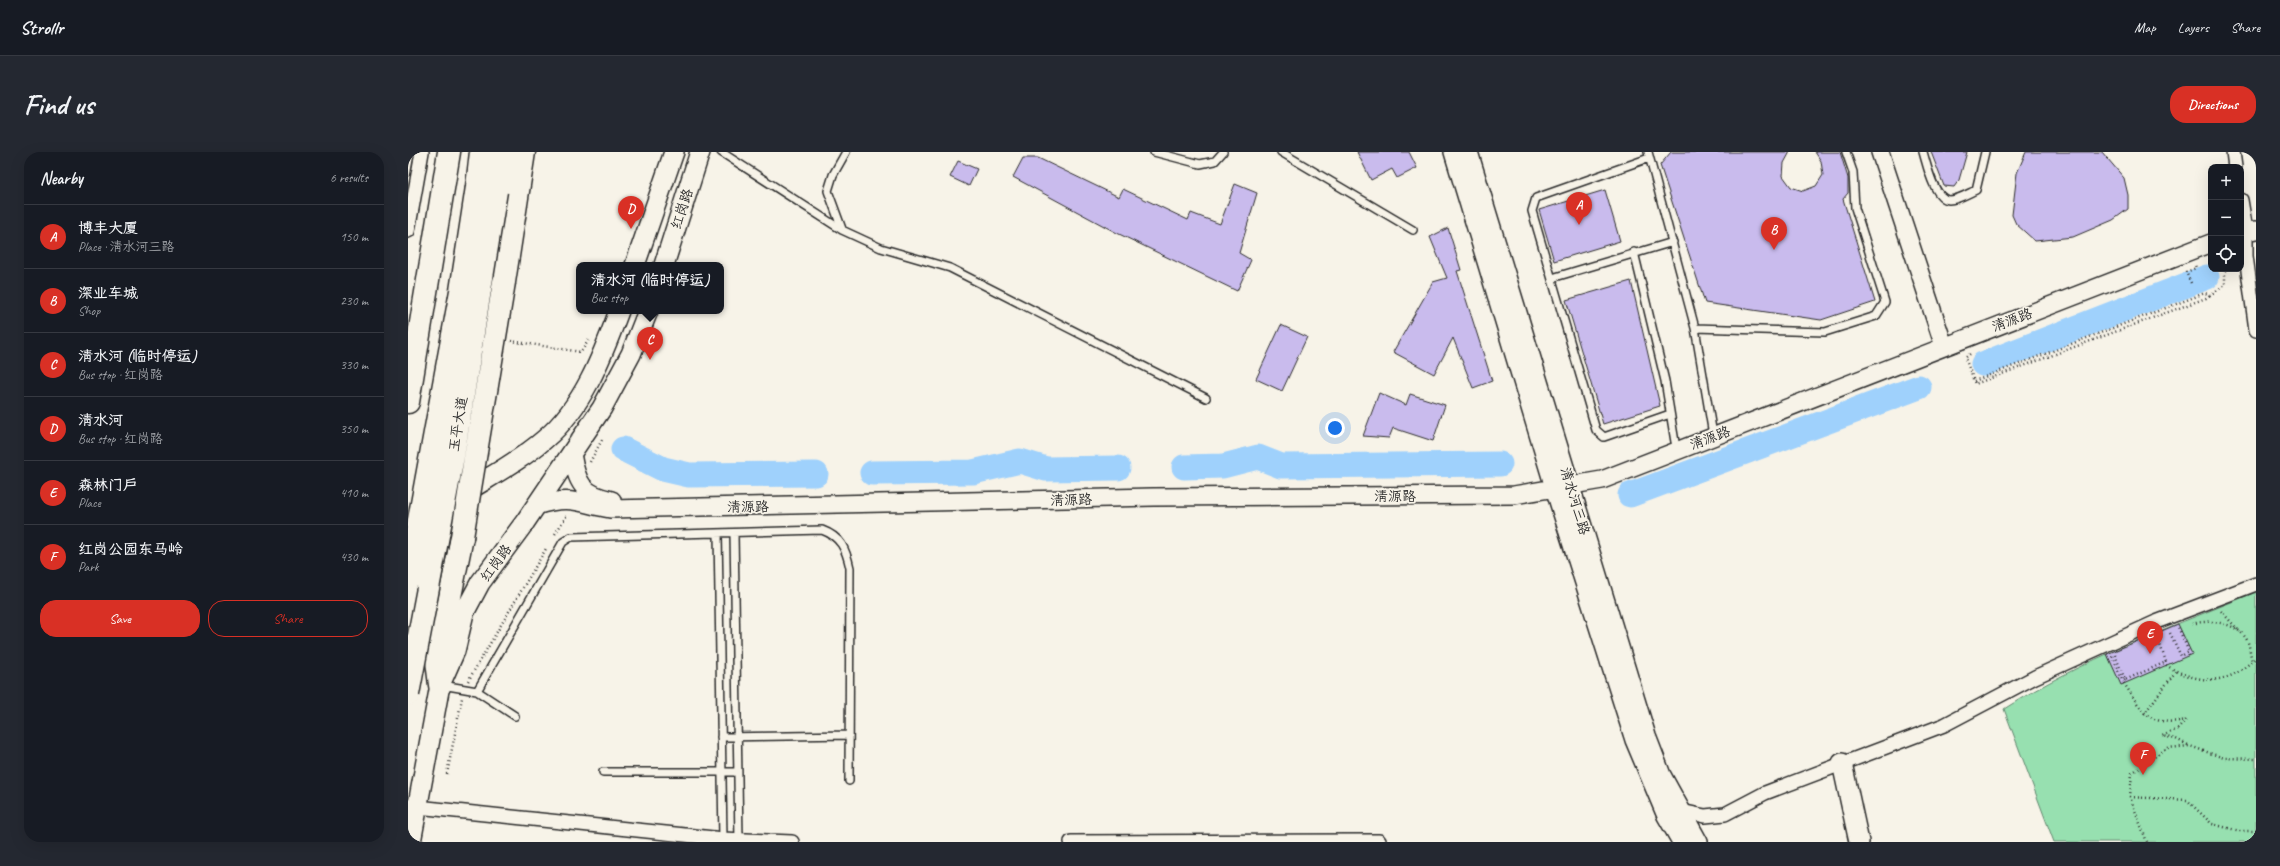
<!DOCTYPE html>
<meta charset="utf-8">
<style>
:root{--surface:#171b24;--page:#242831;--text:#f1f3f6;--muted:#9ea1a6;--line:#363941;--accent:#d93025}
body{margin:0;font-family:Caveat,"LXGW WenKai TC",sans-serif;background:var(--page);color:var(--text)}
.controls{position:absolute;right:12px;top:12px;display:grid;overflow:hidden;border-radius:8px;box-shadow:0 4px 16px #0002}
.controls button{width:36px;height:36px;display:grid;place-items:center;padding:0;border:0;border-bottom:1px solid var(--line);background:var(--surface);color:var(--text);font:20px sans-serif}
.you{position:absolute;left:927px;top:276px;width:14px;height:14px;margin:-10px;border:3px solid #fff;border-radius:50%;background:#1a73e8;box-shadow:0 0 0 6px #1a73e833}
.badge{display:grid;place-items:center;width:26px;height:26px;border-radius:50%;background:var(--accent);color:#fff;font-size:13px;font-weight:700}
.pin{position:absolute;translate:-50% -33px;filter:drop-shadow(0 1px 2px #0008)}
.pin::after{content:'';position:absolute;top:21px;width:14px;height:12px;background:inherit;clip-path:polygon(0 0,100% 0,50% 100%)}
.popup{position:absolute;left:168px;top:110px;width:148px;height:52px;box-sizing:border-box;display:grid;place-content:center;border-radius:8px;background:var(--surface);filter:drop-shadow(0 1px 3px #0005);font-size:13px;white-space:nowrap;color:var(--muted)}
.popup b{font-size:15px;color:var(--text)}
.popup::after{content:'';position:absolute;left:50%;top:100%;margin-left:-8px;border:8px solid transparent;border-top-color:var(--surface)}
.list{margin:0;padding:0;list-style:none}
h2{display:flex;justify-content:space-between;align-items:center;height:52px;margin:0;padding:0 16px;font-size:17px}
h2 small{font-size:13px;font-weight:400;color:var(--muted)}
.list li{display:grid;grid-template-columns:26px 1fr auto;gap:12px;align-items:center;box-sizing:border-box;height:64px;padding:0 16px;border-top:1px solid var(--line)}
.list b{display:block;font-size:15px;white-space:nowrap}
.list p{margin:0;font-size:13px;white-space:nowrap;color:var(--muted)}
.list em{font-size:13px;font-style:normal;color:var(--muted)}
.actions{display:flex;gap:8px;padding:12px 16px}
.actions a{flex:1;padding:9px 0;border:1px solid var(--accent);border-radius:16px;text-align:center;font-size:14px;color:var(--accent)}
.actions .main{background:var(--accent);color:#fff}
.icon{flex:none;width:22px;height:22px;fill:none;stroke:currentColor;stroke-width:2;stroke-linecap:round;stroke-linejoin:round}
.map{position:relative;flex:none;width:1848px;height:690px;overflow:hidden;border-radius:16px}
header{display:flex;align-items:center;gap:24px;box-sizing:border-box;height:56px;padding:0 20px;background:var(--surface);border-bottom:1px solid var(--line)}
header strong{font-size:19px}
nav{display:flex;gap:22px;margin-inline-start:auto;font-size:14px}
.intro{display:flex;align-items:center;justify-content:space-between;box-sizing:border-box;height:96px;padding:0 24px}
h1{margin:0;font-size:28px}
.button{padding:10px 18px;border-radius:16px;background:var(--accent);color:#fff;font-size:14px;font-weight:700}
main{display:flex;gap:24px;padding:0 24px}
aside{flex:1;background:var(--surface);border-radius:16px;box-shadow:0 4px 16px #0002}
.map>svg:first-child{display:block}
.green{fill:#97e0b0;stroke:#61866e}
.lines{fill:none;stroke-linecap:round;stroke-linejoin:round}
.river{stroke:#9fd1fc;stroke-width:25}
.building{fill:#c9bbed;stroke:#2b2b2b}
.service-casing{stroke:#2b2b2b;stroke-width:10}
.minor-casing{stroke:#2b2b2b;stroke-width:16}
.tertiary-casing{stroke:#2b2b2b;stroke-width:20}
.secondary-casing{stroke:#2b2b2b;stroke-width:22}
.trunk-casing{stroke:#2b2b2b;stroke-width:25}
.path{stroke:#2b2b2b;stroke-width:2.5;stroke-dasharray:1 3;stroke-linecap:butt}
.service{stroke:#f7f3e8;stroke-width:7}
.minor{stroke:#f7f3e8;stroke-width:13}
.tertiary{stroke:#f7f3e8;stroke-width:17}
.secondary{stroke:#f7f3e8;stroke-width:19}
.trunk{stroke:#f7f3e8;stroke-width:22}
.trunk-bridge-casing{stroke:#2b2b2b;stroke-width:25;stroke-linecap:butt}
.trunk-bridge{stroke:#f7f3e8;stroke-width:22}
.labels{text-anchor:middle;dominant-baseline:central;stroke-width:3.5;stroke-linejoin:round;paint-order:stroke}
.street-label{font-size:14px;fill:#2b2b2b;stroke:#f7f3e8}
</style>
<header>
<strong>Strollr</strong>
<nav><a>Map</a><a>Layers</a><a>Share</a></nav>
</header>
<div class="intro"><h1>Find us</h1><a class="button">Directions</a></div>
<main>
<aside>
<h2>Nearby<small>6 results</small></h2>
<ul class="list">
<li><span class="badge">A</span><div><b>博丰大厦</b><p>Place · 清水河三路</p></div><em>150 m</em></li>
<li><span class="badge">B</span><div><b>深业车城</b><p>Shop</p></div><em>230 m</em></li>
<li><span class="badge">C</span><div><b>清水河 (临时停运)</b><p>Bus stop · 红岗路</p></div><em>330 m</em></li>
<li><span class="badge">D</span><div><b>清水河</b><p>Bus stop · 红岗路</p></div><em>350 m</em></li>
<li><span class="badge">E</span><div><b>森林门户</b><p>Place</p></div><em>410 m</em></li>
<li><span class="badge">F</span><div><b>红岗公园东马岭</b><p>Park</p></div><em>430 m</em></li>
</ul>
<div class="actions"><a class="main">Save</a><a>Share</a></div>
</aside>
<div class="map">
<svg width="1848" height="690" viewBox="0 0 1848 690">
<rect width="100%" height="100%" fill="#f7f3e8"/>
<filter id="ink" filterUnits="userSpaceOnUse"><feTurbulence type="fractalNoise" baseFrequency=".025" numOctaves="2"/><feDisplacementMap in="SourceGraphic" scale="8" xChannelSelector="R" yChannelSelector="G"/><feConvolveMatrix kernelMatrix="1 2 1 2 8 2 1 2 1" color-interpolation-filters="sRGB"/></filter>
<g filter="url(#ink)">
<path class="green" d="M1848,440V690H1646L1596,557C1674,507 1763,475 1848,440Z"/>
<g class="lines">
<path class="river" d="M1575,212L1799,125
M215,297L255,317L281,323L408,322
M776,315L815,314L850,305L873,314L1092,312
M464,321L565,320L612,309L638,317L710,316
M1222,343L1511,235"/>
</g>
<path class="building" d="M949,0H1001L1009,16L989,26L984,17L963,28Z
M1263,0H1382L1376,11L1375,24L1383,35L1395,39L1408,34L1415,23L1413,9L1407,0H1432L1440,26V41L1435,47L1467,150L1413,168L1297,151L1252,13Z
M1523,0H1559L1551,28L1546,35L1536,34Z
M1618,0H1694L1716,26L1720,43V57L1705,68L1665,85L1627,89L1608,72L1604,63L1609,21Z
M615,6H630L711,45L715,37L780,68L783,61L812,72L827,32L849,41L831,101L843,108L829,139L709,81L605,25Z
M550,9L569,17L561,34L542,25Z
M1197,38L1212,89L1146,109L1131,58Z
M1040,76L1053,118L1049,119L1084,229L1065,236L1045,186L1026,222L985,200L1025,130L1039,126L1022,85Z
M1223,129L1252,254L1195,272L1158,148Z
M873,173L899,185L874,239L848,227Z
M971,241L998,253L1002,242L1037,253L1025,289L985,276L981,286L955,284Z
M1770,472L1784,502L1713,533L1699,502Z"/>
<g class="lines">
<defs>
<path id="service" d="M313,0L434,78L473,96L542,116L798,246
M746,0L792,12L807,9L815,0
M873,0L1005,78
M1240,0L1287,176L1304,277
M1515,0C1519,13 1526,47 1541,48C1550,48 1561,41 1568,38L1577,0
M1241,6L1128,46L1124,59L1188,278L1196,285L1262,262
M434,77L420,39L425,23L438,0
M1226,100L1257,229L1267,290
M1144,126L1265,90
M1287,176L1417,180L1468,164L1477,150L1447,56L1445,20L1438,0
M310,381L315,687
M326,381L331,688
M34,533L69,539L107,564
M69,539L155,390L163,385L414,378C433,385 438,397 442,416L441,629
M313,585L441,583
M195,620H330"/>
<path id="minor" d="M1825,0L1827,15
M1833,48L1838,78V104L1848,178
M0,79L14,0
M0,654L315,687L384,690
M1269,660L1273,659L1297,664L1317,662L1357,641L1536,573L1627,525L1748,470L1848,432
M663,690L971,689"/>
<path id="tertiary" d="M1045,0L1151,352L1226,588L1258,664L1273,690
M1061,0L1239,584L1254,623L1291,690
M1472,0L1536,194
M1833,80L1848,78
M164,302C169,331 174,342 204,348
M128,354C162,343 170,351 202,357L745,345L1106,343L1194,328L1803,91"/>
<path id="secondary" d="M227,113L266,0
M256,113L292,0
M53,343C81,325 112,309 137,287C175,255 194,205 211,159
M1434,611L1451,690
M3,690L32,533L47,499L56,461L72,431L117,370L194,256L223,202L240,159"/>
<path id="trunk" d="M69,35L73,0
M88,39L94,0
M96,130L116,0
M0,250L41,0
M32,533L29,509L54,385"/>
</defs>
<use href="#service" class="service-casing"/>
<use href="#minor" class="minor-casing"/>
<use href="#tertiary" class="tertiary-casing"/>
<use href="#secondary" class="secondary-casing"/>
<use href="#trunk" class="trunk-casing"/>
<path class="path" d="M1783,131L1778,120L1788,116L1787,113
M103,189L173,200L182,186
M1562,202L1557,206L1567,232L1798,146L1802,143
M1566,229L1797,141L1802,143L1817,133V117
M182,310L195,286
M147,382L159,363
M1813,459L1832,480
M1784,472C1801,467 1829,470 1839,488C1842,494 1842,503 1844,509
M1762,481L1773,504L1781,500L1770,475
M1707,503L1717,528L1758,510L1749,484
M1704,504L1715,530
M1758,513C1778,526 1806,534 1828,521C1835,517 1842,511 1848,506
M1717,528L1715,530C1735,559 1738,575 1778,568L1770,577L1754,584L1768,587L1782,594
M60,529L139,395
M1736,562L1768,519
M39,622L54,546
M1722,645L1779,648L1804,672L1832,679H1848
M26,690L27,687
M1739,690L1722,645L1724,621L1759,596L1782,594L1816,606L1848,607"/>
<use href="#service" class="service"/>
<use href="#minor" class="minor"/>
<use href="#tertiary" class="tertiary"/>
<use href="#secondary" class="secondary"/>
<use href="#trunk" class="trunk"/>
<defs>
<path id="trunk-bridge" d="M54,385L96,130
M0,428L53,139L69,35
M0,542L45,304L88,39"/>
</defs>
<use href="#trunk-bridge" class="trunk-bridge-casing"/>
<use href="#trunk-bridge" class="trunk-bridge"/>
</g>
</g>
<g class="labels">
<g class="street-label">
<text transform="translate(274 57) rotate(-72)">红岗路</text>
<text transform="translate(1604 168) rotate(-21)">清源路</text>
<text transform="translate(50 272) rotate(-81)">玉平大道</text>
<text transform="translate(1302 286) rotate(-21)">清源路</text>
<text x="987" y="344">清源路</text>
<text transform="translate(663 348) rotate(-2)">清源路</text>
<text transform="translate(1167 349) rotate(73)">清水河三路</text>
<text transform="translate(340 355) rotate(-1)">清源路</text>
<text transform="translate(88 411) rotate(-54)">红岗路</text>
</g>
</g>
</svg>
<div class="controls">
<button>+</button>
<button>−</button>
<button><svg class="icon" aria-label="locate" viewBox="0 0 24 24"><circle cx="12" cy="12" r="6"/><path d="M12 2v4M12 18v4M2 12h4M18 12h4"/></svg></button>
</div>
<div class="you"></div>
<div class="pin badge" style="left:1171px;top:73px">A</div>
<div class="pin badge" style="left:1366px;top:98px">B</div>
<div class="pin badge" style="left:242px;top:208px">C</div>
<div class="popup"><b>清水河 (临时停运)</b>Bus stop</div>
<div class="pin badge" style="left:223px;top:77px">D</div>
<div class="pin badge" style="left:1742px;top:502px">E</div>
<div class="pin badge" style="left:1735px;top:623px">F</div>
</div>
</main>
